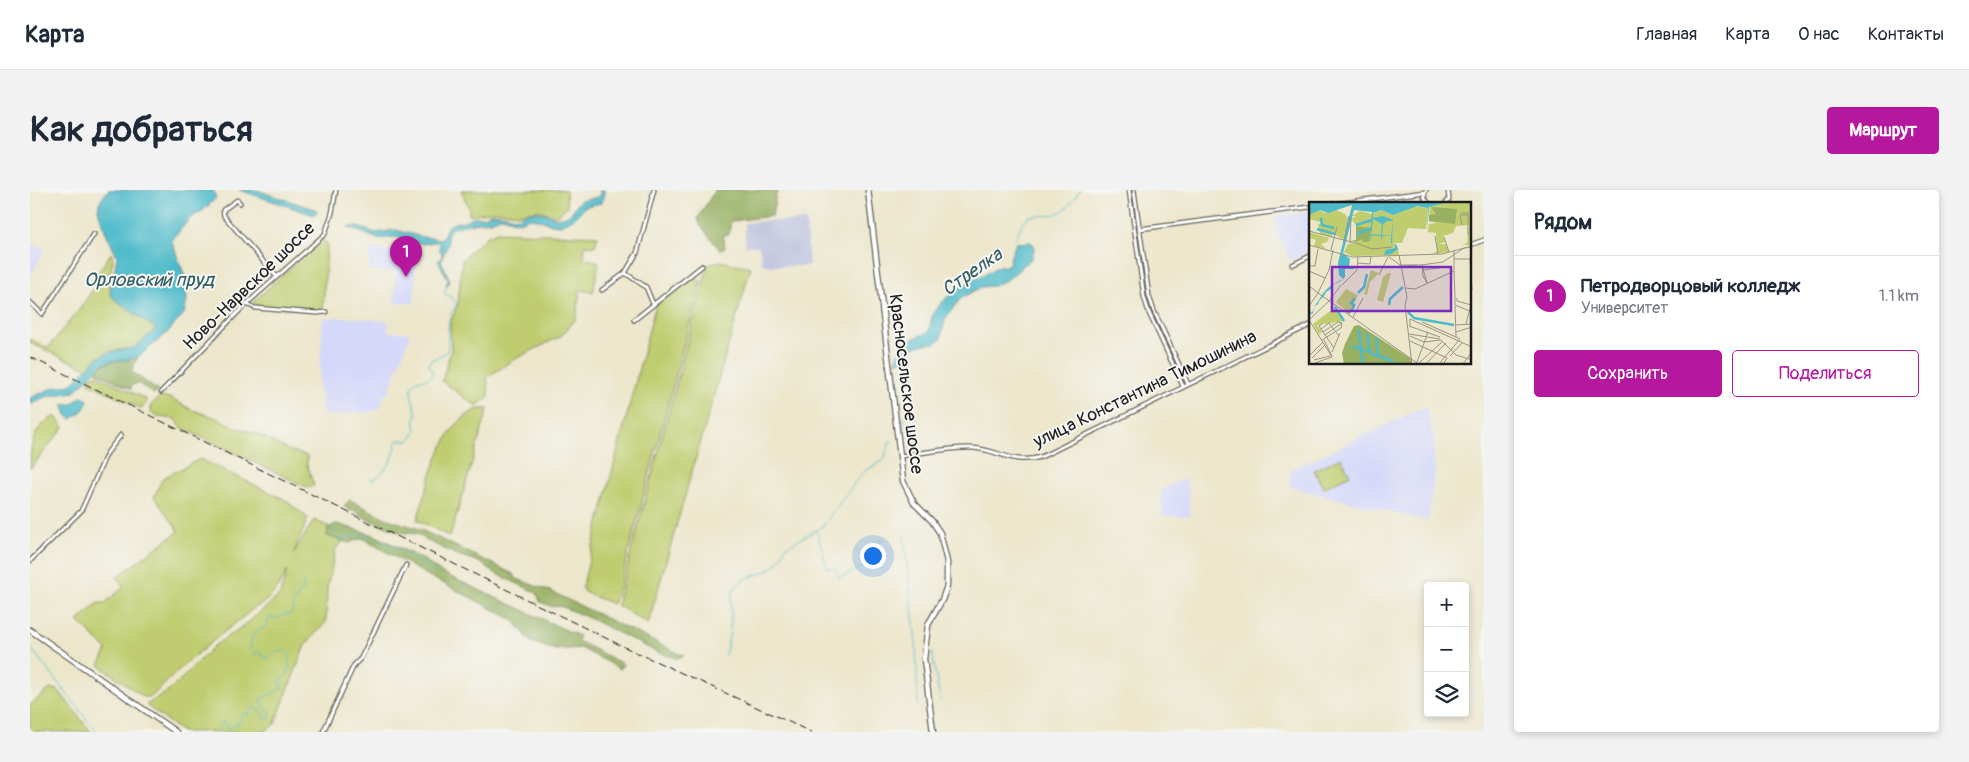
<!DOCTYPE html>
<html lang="ru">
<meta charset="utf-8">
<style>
:root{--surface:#fff;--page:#f2f2f3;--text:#1f2937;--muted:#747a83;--line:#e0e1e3;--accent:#b5179e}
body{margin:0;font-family:Pangolin,sans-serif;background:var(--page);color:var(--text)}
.controls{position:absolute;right:15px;bottom:15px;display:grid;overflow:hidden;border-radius:5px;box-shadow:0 2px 8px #0003}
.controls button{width:45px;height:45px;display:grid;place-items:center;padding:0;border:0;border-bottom:1px solid var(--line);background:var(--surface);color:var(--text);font:25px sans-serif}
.you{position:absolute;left:842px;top:365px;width:18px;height:18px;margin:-12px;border:4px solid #fff;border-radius:50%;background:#1a73e8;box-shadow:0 0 0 8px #1a73e833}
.badge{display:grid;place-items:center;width:32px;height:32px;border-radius:50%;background:var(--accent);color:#fff;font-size:16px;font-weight:700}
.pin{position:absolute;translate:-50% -41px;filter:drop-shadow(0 1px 2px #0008)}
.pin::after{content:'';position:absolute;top:26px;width:18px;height:15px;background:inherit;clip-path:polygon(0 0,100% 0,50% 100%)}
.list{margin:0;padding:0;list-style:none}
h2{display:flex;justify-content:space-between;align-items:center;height:65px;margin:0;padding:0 20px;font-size:21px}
h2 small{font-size:16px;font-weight:400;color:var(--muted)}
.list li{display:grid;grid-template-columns:32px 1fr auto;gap:15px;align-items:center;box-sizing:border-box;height:80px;padding:0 20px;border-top:1px solid var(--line)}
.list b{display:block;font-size:19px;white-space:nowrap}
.list p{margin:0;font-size:16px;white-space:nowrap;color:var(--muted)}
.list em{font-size:16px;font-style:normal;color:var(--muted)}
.actions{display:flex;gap:10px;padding:15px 20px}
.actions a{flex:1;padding:11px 0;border:1px solid var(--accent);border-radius:5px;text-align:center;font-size:18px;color:var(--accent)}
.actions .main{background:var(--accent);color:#fff}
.icon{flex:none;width:28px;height:28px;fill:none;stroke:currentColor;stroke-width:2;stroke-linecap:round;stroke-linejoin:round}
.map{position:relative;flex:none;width:1454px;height:542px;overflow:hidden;border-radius:5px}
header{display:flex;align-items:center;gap:30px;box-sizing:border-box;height:70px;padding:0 25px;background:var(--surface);border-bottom:1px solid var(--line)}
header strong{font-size:24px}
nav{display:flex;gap:28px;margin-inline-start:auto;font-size:18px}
.intro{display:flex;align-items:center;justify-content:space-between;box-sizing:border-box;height:120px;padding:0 30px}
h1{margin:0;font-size:35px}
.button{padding:12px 22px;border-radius:5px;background:var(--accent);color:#fff;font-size:18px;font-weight:700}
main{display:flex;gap:30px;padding:0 30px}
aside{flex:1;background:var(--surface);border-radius:5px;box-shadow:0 2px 8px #0003}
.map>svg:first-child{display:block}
.built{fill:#d5d8f9}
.industrial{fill:#bdc3de}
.green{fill:#bfcd6f;stroke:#6e7446}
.forest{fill:#97b062;stroke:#5a663f}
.water{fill:#4fbbca;stroke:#366c73}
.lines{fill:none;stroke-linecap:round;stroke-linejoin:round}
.stream{stroke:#4fbbca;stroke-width:1}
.street-casing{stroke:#656359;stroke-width:5.5}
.secondary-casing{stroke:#656359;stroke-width:7}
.street{stroke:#fff;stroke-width:3}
.secondary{stroke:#fff;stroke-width:4.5}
.rail{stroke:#1c1c1c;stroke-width:1;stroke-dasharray:8 4;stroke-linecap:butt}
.labels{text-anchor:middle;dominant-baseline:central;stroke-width:4;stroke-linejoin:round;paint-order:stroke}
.street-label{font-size:18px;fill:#1c1c1c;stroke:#f6f6f2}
.water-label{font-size:19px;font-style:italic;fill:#305c62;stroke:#f6f6f2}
.inset-river{fill:none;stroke:#4fbbca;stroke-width:2.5}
.inset-road{fill:none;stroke:#999585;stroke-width:1}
.view{fill:#7b2cbf;fill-opacity:0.15;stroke:#7b2cbf;stroke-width:2.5}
.inset-edge{fill:none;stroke:#1c1c1c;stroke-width:2.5}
</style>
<header>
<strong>Карта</strong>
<nav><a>Главная</a><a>Карта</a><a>О нас</a><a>Контакты</a></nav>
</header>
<div class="intro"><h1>Как добраться</h1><a class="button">Маршрут</a></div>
<main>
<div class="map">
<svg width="1454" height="542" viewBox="0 0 1454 542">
<rect width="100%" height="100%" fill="#f6f6f2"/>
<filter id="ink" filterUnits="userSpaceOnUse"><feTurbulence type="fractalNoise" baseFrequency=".02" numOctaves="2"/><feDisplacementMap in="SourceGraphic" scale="10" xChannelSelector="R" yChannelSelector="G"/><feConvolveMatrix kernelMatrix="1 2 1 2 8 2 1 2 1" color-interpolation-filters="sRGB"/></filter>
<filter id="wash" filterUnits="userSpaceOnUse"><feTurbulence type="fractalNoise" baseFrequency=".0096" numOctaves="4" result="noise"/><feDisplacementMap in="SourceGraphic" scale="20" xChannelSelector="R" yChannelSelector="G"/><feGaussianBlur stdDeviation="1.12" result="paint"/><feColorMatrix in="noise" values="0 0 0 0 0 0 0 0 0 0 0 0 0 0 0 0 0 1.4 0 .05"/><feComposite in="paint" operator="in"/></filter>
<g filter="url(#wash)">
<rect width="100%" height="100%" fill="#ece6cb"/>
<path class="built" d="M1280,21V61L1260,71L1245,39V28L1250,25Z
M0,54L15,59L0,87Z
M340,58L383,64L386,69L384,113L364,112L366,82L339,81Z
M293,127L330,128L358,131V142H376L380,145L358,204L354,205L351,217L345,221L294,226L289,196Z
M1396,216L1403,246L1405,280L1398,331L1260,297L1259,282L1263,279Z
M1155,288L1159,304L1160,326H1132L1131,300Z"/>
<path class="industrial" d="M733,31H776L779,76H740L732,74L729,56H715V33Z"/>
<path class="green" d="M431,0H536L537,17L526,26L509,20L488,24L465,21L439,25V18Z
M467,42L568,46L565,56L555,55L554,68L569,72L563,102L550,100L546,129L531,146L489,167L457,187L459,207L446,216L412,191L421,160L420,133L428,114L432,70L454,48Z
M292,50L297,53L293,117L291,120L226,116L223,112Z
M81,63L83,70L78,91L83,108L127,139L104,158L88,160L74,165L67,168L58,179L0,153V149L18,158L52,116L67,93L63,90Z
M690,71L721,77L618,434L587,415L678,75Z
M668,89L671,91L589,398L583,414L554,402L552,398L625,117C633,108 657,90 668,89Z
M66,185L116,209V213L113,217L110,218L59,193L60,190L58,188Z
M130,207L140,208L162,220L184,227L208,238L228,244L256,259L277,266V275L284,296L277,297L268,293L152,238L145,229L130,227L121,222V215Z
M448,219H458L420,347L387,330C399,294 410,234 448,219Z
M25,226L34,237L0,279C0,255 2,238 25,226Z
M1311,267L1320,285L1293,298L1284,280Z
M170,269L254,309L278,328L263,364L284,330L319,346L306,358L297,398L296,432L275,455L245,534L234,542H152L116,515L139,501L184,456L220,431L250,405L257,381C248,398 242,410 224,418L157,472L121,507H114L69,475L77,460L48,431L68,413H75L94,397L87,387L149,341L124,307L133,288Z
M20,499L28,500L61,542H0V515Z"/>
<path class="forest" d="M685,0H749L746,5L742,26L701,31L699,44L693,45L695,58L690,60L670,35L668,28Z
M108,167L101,181L128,201L124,204L108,193L102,195L101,199L66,182C76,168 92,171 108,167Z
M320,310L355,328L389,339L467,376L483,384L487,389L522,402L654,466L646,468L627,462L559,428L530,416L523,417L510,412L507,403L465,383L449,372L425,364L400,352L387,344L369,342L337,329L324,320L321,321L314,316Z
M307,334L344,345L394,370L410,382L549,446L548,451L593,474L590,479L551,458L525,460L501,452L484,431L478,427L397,385L332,348L319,353L297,346L298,338Z"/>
<path class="water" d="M78,0H183L186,8L174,20L160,28L143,49L142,52L155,87L157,110L154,124L135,145L108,167L96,170L81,171L71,175L44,202L15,207L0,215V208L25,197L41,195L67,168L80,162L104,158L126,139L83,108L80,103L87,67L73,36L68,20L69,13Z
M209,0H227L287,20L286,23L284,25Z
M569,0H574V8L571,13L556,16L543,29L530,35L522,34L507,29L499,28L489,32L471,27L460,31L437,34L420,39L417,46L418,54L411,70L420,91L416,97L418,89L408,71L412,67V62L409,60L410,53L404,52L393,54L366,47L348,49L318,37H328L346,43L366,40L393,47L412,49L417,37L424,33L435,31L443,27H454L462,23L477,25L483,28L487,27L488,28C498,19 515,21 525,28C546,26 540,20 551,10L569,7L571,3Z
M1001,52L1005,56L1001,69L978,89L963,96L951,97L931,108L915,129L911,149L904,154L899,153L881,158L874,169L865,172L875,152L899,142C901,136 900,128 904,123C920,98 947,89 971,75L973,77L980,73L979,71L986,53Z
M52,206L58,210C57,218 48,225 41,229L37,225L33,215L42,214Z"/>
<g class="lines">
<path class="stream" d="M986,48C998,11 1008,34 1032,21C1040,16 1044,8 1050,0
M872,250L874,226
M340,288L343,290C357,281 365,267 366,253L369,250L378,251C384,245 388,242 384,232C392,217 372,203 387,190C393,190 401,189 403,182L399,175L401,170L417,162C420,145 414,128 427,115L422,108L415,104L416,97
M303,334L302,338L308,349L315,350L320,345L326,346L328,344C348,346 390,372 408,384
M785,341L788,344L797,378L806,379L809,388L841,374L840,363L846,351L853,350
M874,346L886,453L888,515
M0,457L67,542
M902,463L910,510
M695,465C698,454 700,442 701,430C702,420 699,409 704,400C718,377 746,392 755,357L792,337L832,283L854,270L860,251H862
M193,542L188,538L191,533L194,532L195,537L200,539L203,535L208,534L213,523L218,526L219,525L220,520L223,517L233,523L237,529L240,528L241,523L237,521L230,509L251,499L252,497L249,492C261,484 259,479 259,465L255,461H249L237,468L233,467L231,462L225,464L221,462L220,459L222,446L230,439L235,437L239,428H249L255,424L260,425C264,421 262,417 264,412C265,408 268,408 269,404L274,400L273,390"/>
</g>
</g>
<g filter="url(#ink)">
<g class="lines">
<defs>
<path id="street" d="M1099,0L1114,107L1119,123L1153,196
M1104,0L1119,106L1124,121L1158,194
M1396,0L1394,6L1399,14
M210,13L207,10L193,20L194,26L246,86
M1303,14L1395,2
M1388,14L1395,11
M1415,14L1419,10L1418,0
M1109,39L1280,17
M1440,55L1454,50
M1262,75L1280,66
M595,83L616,97L623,114
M572,100L595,83L607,63L624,0
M0,112L12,124L64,44
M216,114L225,118L287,123L296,122
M604,130L672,76
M131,202L213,117L295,44L302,23L306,0
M870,266C894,263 919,257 943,258C970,260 982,275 1011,267L1280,135
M0,371L51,321L77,263L91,245
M293,542L324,475L331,468L376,375"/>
<path id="secondary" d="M838,0L873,291L884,313L902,331L910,343L917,372V396L912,410L898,435L894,469L903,542
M0,440L146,542"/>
</defs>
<use href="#street" class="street-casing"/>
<use href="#secondary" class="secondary-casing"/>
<use href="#street" class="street"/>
<use href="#secondary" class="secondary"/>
<path class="rail" d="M0,167L590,455L781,542"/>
</g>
</g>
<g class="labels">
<g class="street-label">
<text transform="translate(219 96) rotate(-44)">Ново-Нарвское шоссе</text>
<text transform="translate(876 194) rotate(83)">Красносельское шоссе</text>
<text transform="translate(1115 199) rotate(-26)">улица Константина Тимошинина</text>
</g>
<g class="water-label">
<text transform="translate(942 82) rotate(-35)">Стрелка</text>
<text x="119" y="90">Орловский пруд</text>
</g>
</g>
<g transform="translate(1279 12)">
<rect width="162" height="162" fill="#ece6cb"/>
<path d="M121,0H162V39H160L162,44L154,42L158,41L160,23L147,24L144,31L134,34L136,40L129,42H137L140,50L123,52L128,49L127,31L119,30L120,22L128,21L120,19ZM105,4L119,6L117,27L99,26L93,41H84L89,46L90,53L43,54L35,50L39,42L47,41V23L42,17L47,14H42L51,9L63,12L72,8L84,13ZM10,8L16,11L27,8L36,12L39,17L35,38L23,31V36L11,32L9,22L15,21L0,17V12ZM0,30L20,36L18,40L12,42L17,47L5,44L7,38L0,36ZM62,68L70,71L61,80L58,93L55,92ZM79,71H82L74,100L68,98L74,75ZM37,87L49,93L40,112L27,100ZM25,106L34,119L8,123L13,130L10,132L4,122Z" fill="#bfcd6f"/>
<path d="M122,5L148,7L146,22L120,19V13L127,12ZM47,24L62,26L60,40H54L53,37L47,40L41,39L47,38ZM50,123L102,157L103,162H35L33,151L36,142L45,124Z" fill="#97b062"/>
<path d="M0,0H139L120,5L118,32L119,6L108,4L93,41L108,4L84,13L72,8L64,11V16L74,14L84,18L83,41L87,42L89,47L82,52L75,53L77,48L86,46V42L82,41V34H73L72,41V34L63,33L61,40L63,10L45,8L34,51L41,57L40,64L47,67H36V75L32,79L23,83L22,87L17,90L15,94L10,99L9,102L5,105L4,111L3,112H2L1,111L0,108L3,111L5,105L16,89L22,83L34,77L30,73L29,61L43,3L19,11L11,8L0,13ZM64,17L73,22L72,33L62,32ZM78,19H84L82,34L73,33L74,22Z" fill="#4fbbca" fill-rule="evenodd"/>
<path class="inset-river" d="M12,16L13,23L25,26M47,23L63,18M8,27L26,32M48,32L63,26M49,91L55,85L58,72M80,103L81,97L94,85M26,105L35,119M99,110L105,116L145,123M39,111L43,108L45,103L42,101L46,96M50,127L52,146M58,131L61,150M67,135L69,154M43,144L63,151M52,148L54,163M63,152L84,159"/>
<path class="inset-road" d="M152,11H159V33M153,23L151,13H159M0,29L50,42M126,34L129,52M135,35L140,50M35,40L40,14M41,41L42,16M50,42L63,47L83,45M0,43L43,55L133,52L163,44M22,48L28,25M24,48L20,68L9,91L111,163M145,48V69M90,53L98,95L96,103L103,163M80,55L91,63H112L134,60L155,46L163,45M145,57H161L163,88M49,61L61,62L62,54M0,64H6L9,47M92,64L108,63M114,68L137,65M0,69L16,76M70,73L79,55M118,81L114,74L113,63L118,81M33,83L48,68L49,55M0,84L9,91L0,104M97,86L106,87L145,69L146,95M146,95V103L163,110M148,96V99L162,103M20,99L32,83M146,104L147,135M44,115L54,96M0,118L23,155L6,161M0,118L20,99M113,120L147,135M13,122L10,124L25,146M157,122L162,103M147,123L163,122M100,124L131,135M101,124V117L163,145M12,127L20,121L30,134M14,130L29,120L33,121M147,130L163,125M100,132L131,137M16,133L33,121M101,134L115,140L132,138M13,138L32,126L33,121M15,138L23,154M132,138L147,153L163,158M101,139L138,156L134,163M23,150L31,131M0,154L14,140M141,154L153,141M3,156L16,143M5,158L21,154M108,160L119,130M110,161L134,139M116,163L137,141M129,163L151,137L147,135M153,163L163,150"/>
<path class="view" d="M23,65H142V109H23Z"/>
<rect width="162" height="162" class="inset-edge"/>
</g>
</svg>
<div class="controls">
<button>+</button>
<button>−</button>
<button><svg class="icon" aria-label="layers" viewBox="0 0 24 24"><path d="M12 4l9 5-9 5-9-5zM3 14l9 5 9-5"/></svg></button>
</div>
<div class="you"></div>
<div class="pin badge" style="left:376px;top:87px">1</div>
</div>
<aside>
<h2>Рядом<small></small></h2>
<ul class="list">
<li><span class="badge">1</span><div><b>Петродворцовый колледж</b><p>Университет</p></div><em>1.1 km</em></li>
</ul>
<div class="actions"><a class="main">Сохранить</a><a>Поделиться</a></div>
</aside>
</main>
